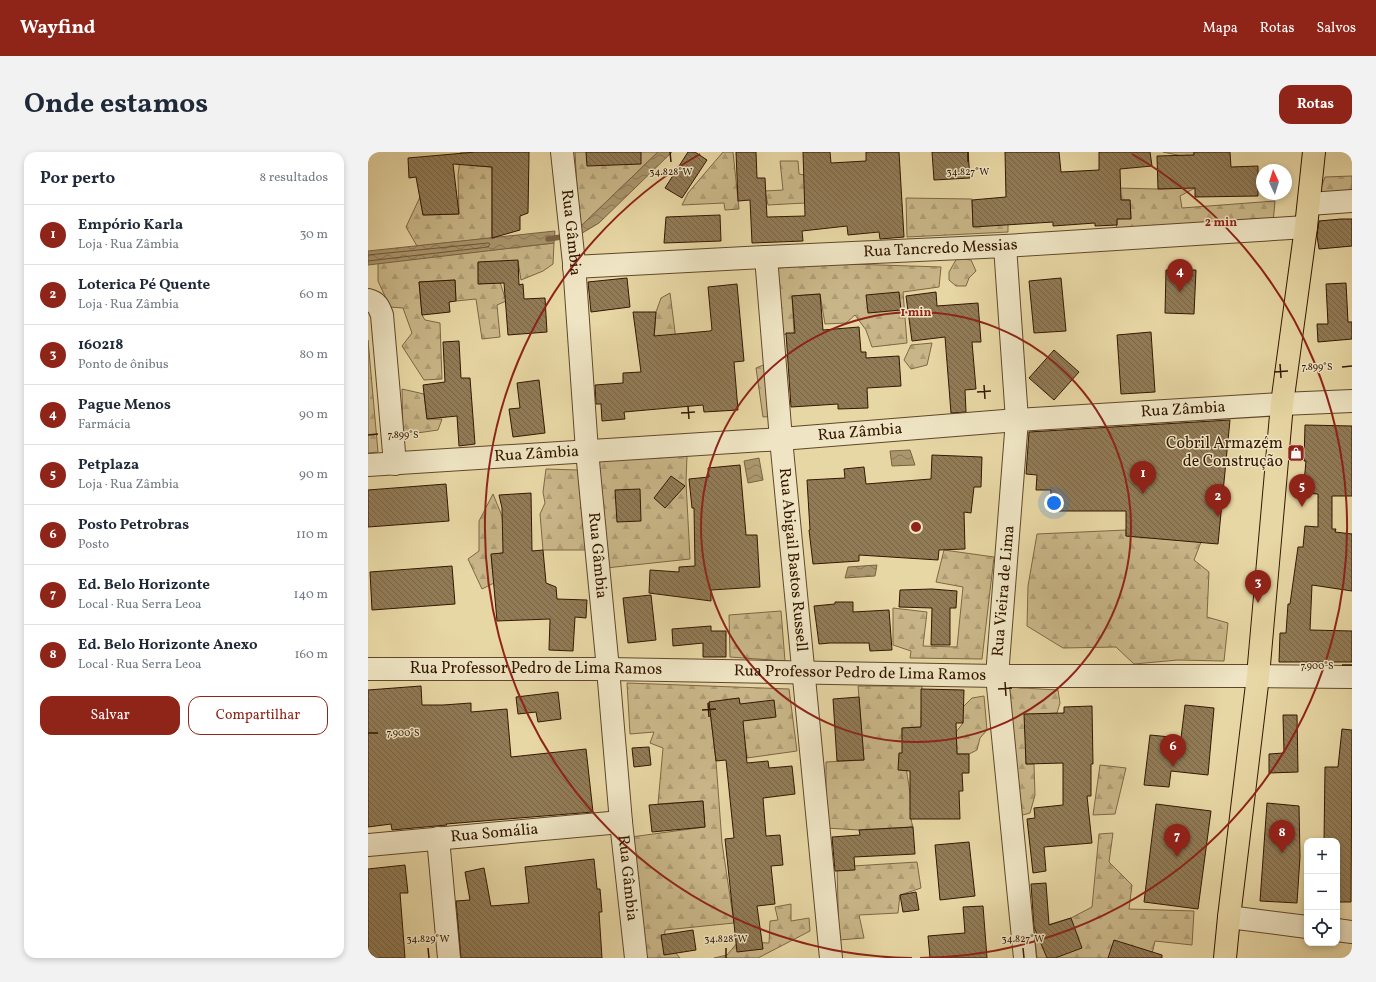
<!DOCTYPE html>
<html lang="pt">
<meta charset="utf-8">
<style>
:root{--surface:#fff;--page:#f2f2f3;--text:#1f2937;--muted:#747a83;--line:#e0e1e3;--accent:#8f2418}
body{margin:0;font-family:Vollkorn,serif;background:var(--page);color:var(--text)}
.controls{position:absolute;right:12px;bottom:12px;display:grid;overflow:hidden;border-radius:8px;box-shadow:0 2px 6px #0003}
.controls button{width:36px;height:36px;display:grid;place-items:center;padding:0;border:0;border-bottom:1px solid var(--line);background:var(--surface);color:var(--text);font:20px sans-serif}
.compass{position:absolute;left:888px;top:12px;width:36px;height:36px;border-radius:50%;background:var(--surface);box-shadow:0 2px 6px #0003;rotate:356deg}
.you{position:absolute;left:686px;top:351px;width:14px;height:14px;margin:-10px;border:3px solid #fff;border-radius:50%;background:#1a73e8;box-shadow:0 0 0 6px #1a73e833}
.badge{display:grid;place-items:center;width:26px;height:26px;border-radius:50%;background:var(--accent);color:#fff;font-size:13px;font-weight:700}
.pin{position:absolute;translate:-50% -33px;filter:drop-shadow(0 1px 2px #0008)}
.pin::after{content:'';position:absolute;top:21px;width:14px;height:12px;background:inherit;clip-path:polygon(0 0,100% 0,50% 100%)}
.list{margin:0;padding:0;list-style:none}
h2{display:flex;justify-content:space-between;align-items:center;height:52px;margin:0;padding:0 16px;font-size:17px}
h2 small{font-size:13px;font-weight:400;color:var(--muted)}
.list li{display:grid;grid-template-columns:26px 1fr auto;gap:12px;align-items:center;box-sizing:border-box;height:60px;padding:0 16px;border-top:1px solid var(--line)}
.list b{display:block;font-size:15px;white-space:nowrap}
.list p{margin:0;font-size:13px;white-space:nowrap;color:var(--muted)}
.list em{font-size:13px;font-style:normal;color:var(--muted)}
.actions{display:flex;gap:8px;padding:12px 16px}
.actions a{flex:1;padding:9px 0;border:1px solid var(--accent);border-radius:12px;text-align:center;font-size:14px;color:var(--accent)}
.actions .main{background:var(--accent);color:#fff}
.icon{flex:none;width:22px;height:22px;fill:none;stroke:currentColor;stroke-width:2;stroke-linecap:round;stroke-linejoin:round}
.map{position:relative;flex:none;width:984px;height:806px;overflow:hidden;border-radius:12px}
header{display:flex;align-items:center;gap:24px;box-sizing:border-box;height:56px;padding:0 20px;background:var(--accent);color:#fff}
header strong{font-size:19px}
nav{display:flex;gap:22px;margin-inline-start:auto;font-size:14px}
.intro{display:flex;align-items:center;justify-content:space-between;box-sizing:border-box;height:96px;padding:0 24px}
h1{margin:0;font-size:28px}
.button{padding:10px 18px;border-radius:12px;background:var(--accent);color:#fff;font-size:14px;font-weight:700}
main{display:flex;gap:24px;padding:0 24px}
aside{flex:1;background:var(--surface);border-radius:12px;box-shadow:0 2px 6px #0003}
.map>svg:first-child{display:block}
.forest{fill:url(#forest-firs);stroke:#7e6644}
.water{fill:url(#water-waves);stroke:#7b6342}
.lines{fill:none;stroke-linecap:round;stroke-linejoin:round}
.shore{stroke:#6f5637;stroke-width:1}
.stream{stroke:#7b6342;stroke-width:5.5}
.building{fill:url(#building-back-hatch);stroke:#341701}
.minor-casing{stroke:#61472a;stroke-width:24}
.major-casing{stroke:#341701;stroke-width:24}
.minor{stroke:#efe5c4;stroke-width:22}
.major{stroke:#e7d7a4;stroke-width:22}
.ticks{fill:none;stroke:#341701;stroke-width:1.5}
.ring{fill:none;stroke:#8f2418;stroke-width:2}
.labels{text-anchor:middle;dominant-baseline:central;stroke-width:3;stroke-linejoin:round;paint-order:stroke}
.street-label{font-size:16px;fill:#341701;stroke:#efe5c4}
.poi-label{font-size:16px;fill:#341701;stroke:#efe5c4;text-anchor:end}
.ticks-label{font-size:10px;text-anchor:middle;fill:#341701;stroke:#efe5c4;stroke-width:3;stroke-linejoin:round;paint-order:stroke}
.centre{fill:#8f2418;stroke:#efe5c4;stroke-width:2}
.ring-label{font-size:12px;text-anchor:middle;font-weight:bold;fill:#8f2418;stroke:#efe5c4;stroke-width:3;stroke-linejoin:round;paint-order:stroke}
</style>
<header>
<strong>Wayfind</strong>
<nav><a>Mapa</a><a>Rotas</a><a>Salvos</a></nav>
</header>
<div class="intro"><h1>Onde estamos</h1><a class="button">Rotas</a></div>
<main>
<aside>
<h2>Por perto<small>8 resultados</small></h2>
<ul class="list">
<li><span class="badge">1</span><div><b>Empório Karla</b><p>Loja · Rua Zâmbia</p></div><em>30 m</em></li>
<li><span class="badge">2</span><div><b>Loterica Pé Quente</b><p>Loja · Rua Zâmbia</p></div><em>60 m</em></li>
<li><span class="badge">3</span><div><b>160218</b><p>Ponto de ônibus</p></div><em>80 m</em></li>
<li><span class="badge">4</span><div><b>Pague Menos</b><p>Farmácia</p></div><em>90 m</em></li>
<li><span class="badge">5</span><div><b>Petplaza</b><p>Loja · Rua Zâmbia</p></div><em>90 m</em></li>
<li><span class="badge">6</span><div><b>Posto Petrobras</b><p>Posto</p></div><em>110 m</em></li>
<li><span class="badge">7</span><div><b>Ed. Belo Horizonte</b><p>Local · Rua Serra Leoa</p></div><em>140 m</em></li>
<li><span class="badge">8</span><div><b>Ed. Belo Horizonte Anexo</b><p>Local · Rua Serra Leoa</p></div><em>160 m</em></li>
</ul>
<div class="actions"><a class="main">Salvar</a><a>Compartilhar</a></div>
</aside>
<div class="map">
<svg width="984" height="806" viewBox="0 0 984 806">
<defs>
<pattern id="forest-firs" width="22" height="20" patternUnits="userSpaceOnUse"><rect width="22" height="20" fill="#c9b688"/><path d="M5 1l3.5 6h-7zM16 11l3.5 6h-7z" fill="#ad9c74"/></pattern>
<pattern id="water-waves" width="16" height="10" patternUnits="userSpaceOnUse"><rect width="16" height="10" fill="#aa966d"/><path d="M0 5q4-4 8 0t8 0" fill="none" stroke="#8b7957"/></pattern>
<pattern id="building-back-hatch" width="6" height="6" patternUnits="userSpaceOnUse"><rect width="6" height="6" fill="#917b56"/><path d="M-1 5l2 2M0 0l6 6M5-1l2 2" fill="none" stroke="#776445"/></pattern>
</defs>
<rect width="100%" height="100%" fill="#e7d7a4"/>
<filter id="stains"><feTurbulence type="fractalNoise" baseFrequency=".005" numOctaves="4"/><feColorMatrix values="0 0 0 0 .2 0 0 0 0 .09 0 0 0 0 .02 0 0 0 .5 -.17"/></filter>
<radialGradient id="worn" r=".72"><stop offset=".6" stop-color="#630" stop-opacity="0"/><stop offset="1" stop-color="#630" stop-opacity=".3"/></radialGradient>
<path class="forest" d="M93,0H108V14L124,15V86L49,94L38,75L52,45L55,63L91,62L90,23Z
M207,0H290L211,76Z
M355,0H365L371,57L357,58L356,51L314,53L320,41Z
M795,0H826L827,36L812,44L814,56L907,49L905,71L746,80L749,73V67L763,66L762,48H748V36L790,37L815,36L814,4Z
M412,9H430L431,22L436,23L437,51L400,53L397,39L415,38Z
M984,24V44L949,46L957,25Z
M538,46L604,47L605,74L640,72V80L539,85Z
M186,91L185,112L175,119L153,128L150,109L110,111L111,132L132,130L138,149L129,153L132,185L114,187L108,147L88,149L87,128L51,130L54,163L57,168L72,171L74,227L56,228L34,194L44,181L35,156L22,155L10,129V111Z
M589,106L603,108L608,119L601,126L598,134H588L581,128V120Z
M419,110L573,115L571,135L535,140L539,191L504,195L498,178L487,163L478,171L457,172L452,142L424,144L426,181L408,184L406,115Z
M302,141L311,211L286,188L288,160L293,146Z
M0,188L10,300L0,301Z
M564,191L559,213L543,217L536,208L543,193Z
M398,212L408,264L395,265L388,216Z
M34,237L56,242L59,267H74L70,278L35,283Z
M319,304L318,330L322,407L238,416L228,307Z
M178,317L210,318L220,398H175L172,362L177,351L175,340Z
M125,342L134,364L138,400L123,403L126,431L114,437L100,407L111,399V369Z
M758,378V384L833,390L826,408L841,420L839,465L860,471L856,509L810,508L766,512L748,495L695,496L659,474L660,434L669,382Z
M576,398L626,405L614,507L542,506L543,499L525,493V456L559,460L555,494L589,495L595,435L568,430Z
M413,459L417,509L362,505L361,463Z
M259,531L421,537L429,599L379,606L371,546L341,550L348,609L354,691L366,771L297,778L296,802L307,800L312,806H276L263,685L337,675L335,649L290,652L295,596L282,591L286,580L262,582Z
M490,534H554L553,575L534,576C534,598 539,619 542,641C543,653 541,663 545,675L491,678L458,676V610L496,608Z
M638,535L690,538L692,551L689,561L657,563L658,612H666L667,643L662,661L651,664Z
M616,544L619,578L612,586L609,598L601,602H589L588,580L595,571V555L604,546Z
M732,613L758,616L747,662L725,663Z
M745,681L741,710L764,733L761,757L826,759L824,793L787,789L783,806H669L666,777L703,766L724,755L731,682Z
M549,710L553,736L532,743L530,761L491,763L496,786L471,788L469,715Z
M423,752V769L441,766L442,779L390,806H346L359,803L370,790L401,791L402,769L410,768L407,755Z"/>
<path class="water" d="M290,0H304L231,71L211,83V76Z
M187,79L186,91L0,113V99Z
M542,298L547,313L524,314L522,299Z
M391,306L395,328L380,331L376,309Z
M509,413L507,424L477,426L480,415Z"/>
<g class="lines">
<path class="shore" d="M0,103L120,91L122,92L120,95L0,109"/>
<path class="stream" d="M180,87L193,85L199,82"/>
</g>
<path class="building" d="M108,0H161L160,61L152,64V78L124,86V15L85,12L91,62L55,63L48,25L41,26L40,6Z
M218,0H273V12L219,14Z
M320,0H327L339,8L314,46L297,36Z
M368,0H388L389,26H397L399,65L437,64L435,0H462L463,11L498,9V0H531L536,85L512,87L511,80L480,83L479,74L434,79L435,89L384,91L382,48L370,49Z
M564,0H600L602,26L566,28Z
M637,0H691L693,20L731,18V0H782L784,14L752,17L753,48H762L763,67H749V73L727,74V71L685,74V70L605,75L604,48L638,45Z
M826,0H862L863,15L890,14V44L827,45V36L790,37L789,4L826,3Z
M352,63L353,89L296,91L298,65Z
M973,67H984V94L951,97L949,84L951,69Z
M150,108L151,133L155,132L156,147L177,146L179,180L140,183L136,131L110,132V110Z
M798,118H828L826,162L797,161Z
M259,126L262,155L223,160L220,130Z
M693,126L698,179L666,181L661,129Z
M87,128L88,149L81,150L82,160L54,163L51,130Z
M978,131L980,170H984V187L950,190L949,172H960L958,132Z
M369,132L376,209L366,210L370,258L336,260L335,253L256,260L257,267L234,269L233,252H228L227,233L255,231V221L273,220L265,160H288L286,184L342,179L344,178L340,135Z
M531,140L533,158L500,161L498,143Z
M568,140L569,154L610,151L613,190H604L608,237L597,238L598,260L583,261L577,185L544,189L538,144Z
M452,142L455,178L491,175L493,200H498V206L531,204L533,234L499,236L500,256L470,257V252L423,255L418,181H427L424,144Z
M783,180L787,240L753,242L749,183Z
M91,189L93,226H102L107,292L91,294L89,264L59,267L55,233L77,230L75,190Z
M686,198L711,220L686,248L661,226Z
M171,228L177,281L145,285L141,257L152,256L149,231Z
M862,268L850,392L758,384V359H682L683,338H668L669,323L658,322L661,280Z
M937,273L984,274V344H964V377H968L967,380L984,382V439L944,433L942,478L984,479V510H911L912,481H918L920,452H922L930,395H935L937,374L950,375V342L935,341L938,309H936Z
M564,303L614,305L613,335H606L603,361L596,360L597,397L571,398L570,408L491,403V409L445,412L441,378H442L439,328L477,326L476,317L496,315L498,332L563,327Z
M372,313L378,383H389L392,435L343,438V449L281,441L282,418L311,420V415L327,414L326,356H324L321,327L341,325L340,316Z
M303,324L317,334L297,356L286,346Z
M78,332L81,369L0,375V338Z
M272,337L273,369L249,370L247,338Z
M163,341L164,399L175,398L178,431L188,435L189,447L219,448L218,466L207,465L205,499L181,498L182,467L129,469L123,402L135,401L134,356L131,343Z
M84,414L87,452L4,458L2,420Z
M564,437L589,439L588,456H582V493H563L564,456L531,455L532,438Z
M283,443L288,488L260,491L255,446Z
M467,450H485V460L521,458L524,498L502,499L501,491H462L451,492L446,454L467,452Z
M343,474V479H358V505H335V491L305,494L304,477Z
M53,534L54,553H75L103,551V560L139,557L143,605L218,597L225,660L78,672L79,673L24,678L23,672L0,675V538Z
M553,537L596,538L595,571H588L589,602H601V621H594L595,639H591L592,667H542V619L530,618L531,601H534V576L553,575Z
M190,540L193,567L170,570L168,560L150,562L148,545Z
M491,545L496,608L469,609L465,547Z
M371,546L372,552L406,548L408,565L375,569L379,611L400,609L401,616L424,614L427,642L395,646L398,684L412,683L415,713L403,714L407,752L389,754L395,797L369,800L357,687L366,686L358,608L348,609L341,550Z
M817,553L846,556L840,623L803,619L801,635L776,633L782,583L813,586Z
M724,554L725,612H723V644H719L724,691L676,695L678,719L665,721L659,667L667,666L666,656L695,653V611L658,612L656,562L696,561V555Z
M915,563H929L930,620L901,621V602L916,601Z
M974,577L984,578L983,750H969V689H956L957,615H970Z
M281,595L283,613L266,615L264,596Z
M335,649L337,675L284,680L281,653Z
M899,651L931,654L932,705L929,751L892,749Z
M788,652L843,659L830,757L776,750Z
M545,675L547,702L486,705L487,718L467,719L464,685L492,683L491,678Z
M601,690L607,744L572,748L567,693Z
M226,707L229,737H232L234,760H231L234,806H93L88,749L102,748L97,720L116,716L123,754L161,751L157,715Z
M37,713L40,741H32L37,806H0V717Z
M678,731L681,773L703,766L714,796L687,806H679L666,775L663,732Z
M548,740L551,758L535,760L532,743Z
M615,754L619,806H562L560,784L597,781L595,755Z
M325,778L328,798L296,803L293,783Z
M746,788L794,803V806H740Z"/>
<g class="lines">
<defs>
<g id="minor">
<path id="s1" d="M194,0L206,111L219,299L240,517L253,670L268,806"/>
<path d="M941,52L984,49"/>
<path d="M637,94L649,268L629,524L657,806"/>
<path id="s2" d="M398,105L413,287L463,806"/>
<path id="s3" d="M206,115L398,105L637,94L938,75"/>
<path d="M0,148C9,150 11,155 14,163L27,312"/>
<path id="s4" d="M0,313L413,287L649,268L914,252L984,249"/>
<path id="s5" d="M0,517H240L629,524H890L984,525"/>
<path d="M70,686L81,806"/>
<path id="s6" d="M0,693L253,670"/>
<path d="M861,765L939,775"/>
<path d="M969,778L984,780"/>
</g>
<path id="major" d="M857,806L861,765L890,524L914,252L938,75L946,0"/>
</defs>
<use href="#minor" class="minor-casing"/>
<use href="#major" class="major-casing"/>
<use href="#minor" class="minor"/>
<use href="#major" class="major"/>
</g>
<path class="ticks" d="M302,0L303,10M600,0V10M912,212L913,226M974,215L984,214M906,220L920,219M616,233L617,247M609,240L623,239M320,254L321,267M313,261L327,260M0,283L10,282M974,513H984M637,530L638,544M630,537L644,536M340,551L341,565M334,558L348,557M0,581H10M60,796L61,806M358,796V806M655,796L656,806"/>
<g class="ring">
<circle cx="548" cy="375" r="215"/>
<path d="M544 806A431 431 0 0 1 332 2M764 2A431 431 0 0 1 552 806"/>
</g>
<defs>
<symbol id="shop-square" viewBox="-11 -11 22 22"><rect x="-9" y="-9" width="18" height="18" rx="4" fill="#8f2418" stroke="#efe5c4"/><path d="M-5-2.5h2.3a2.7 3.5 0 0 1 5.4 0H5L5.5 6h-11ZM-1.5-2.5h3a1.5 2.3 0 0 0-3 0Z" fill="#fff"/></symbol>
</defs>
<g fill-rule="evenodd">
<use href="#shop-square" x="918" y="291" width="20" height="20"/>
</g>
<g class="labels">
<g class="street-label">
<text stroke="none"><textPath href="#s1" startOffset="81">Rua Gâmbia</textPath></text>
<text stroke="none"><textPath href="#s3" startOffset="367">Rua Tancredo Messias</textPath></text>
<text stroke="none"><textPath href="#s4" startOffset="817">Rua Zâmbia</textPath></text>
<text stroke="none"><textPath href="#s4" startOffset="493">Rua Zâmbia</textPath></text>
<text stroke="none"><textPath href="#s4" startOffset="169">Rua Zâmbia</textPath></text>
<text stroke="none"><textPath href="#s1" startOffset="405">Rua Gâmbia</textPath></text>
<text stroke="none"><textPath href="#s2" startOffset="304">Rua Abigail Bastos Russell</textPath></text>
<text transform="translate(636 439) rotate(-85)">Rua Vieira de Lima</text>
<text stroke="none"><textPath href="#s5" startOffset="168">Rua Professor Pedro de Lima Ramos</textPath></text>
<text stroke="none"><textPath href="#s5" startOffset="492">Rua Professor Pedro de Lima Ramos</textPath></text>
<text stroke="none"><textPath href="#s6" startOffset="127">Rua Somália</textPath></text>
<text stroke="none"><textPath href="#s1" startOffset="729">Rua Gâmbia</textPath></text>
</g>
<g class="poi-label">
<text x="915" y="292">Cobril Armazém<tspan x="915" dy="18">de Construção</tspan></text>
</g>
</g>
<g class="ticks-label">
<text x="303" y="23">34.828°W</text>
<text x="600" y="23">34.827°W</text>
<text x="949" y="218">7.899°S</text>
<text x="35" y="286">7.899°S</text>
<text x="949" y="517">7.900°S</text>
<text x="35" y="584">7.900°S</text>
<text x="60" y="790">34.829°W</text>
<text x="358" y="790">34.828°W</text>
<text x="655" y="790">34.827°W</text>
</g>
<circle cx="548" cy="375" r="6" class="centre"/>
<g class="ring-label">
<text x="853" y="74">2 min</text>
<text x="548" y="164">1 min</text>
</g>
<rect width="100%" height="100%" filter="url(#stains)"/>
<rect width="100%" height="100%" fill="url(#worn)"/>
</svg>
<div class="controls">
<button>+</button>
<button>−</button>
<button><svg class="icon" aria-label="locate" viewBox="0 0 24 24"><circle cx="12" cy="12" r="6"/><path d="M12 2v4M12 18v4M2 12h4M18 12h4"/></svg></button>
</div>
<svg class="compass" viewBox="-18 -18 36 36"><path d="M0-13l5 13h-10z" fill="#e53935"/><path d="M0 13l5-13h-10z" fill="#747a83"/></svg>
<div class="you"></div>
<div class="pin badge" style="left:775px;top:342px">1</div>
<div class="pin badge" style="left:850px;top:365px">2</div>
<div class="pin badge" style="left:890px;top:451px">3</div>
<div class="pin badge" style="left:812px;top:140px">4</div>
<div class="pin badge" style="left:934px;top:355px">5</div>
<div class="pin badge" style="left:805px;top:615px">6</div>
<div class="pin badge" style="left:809px;top:705px">7</div>
<div class="pin badge" style="left:914px;top:701px">8</div>
</div>
</main>
